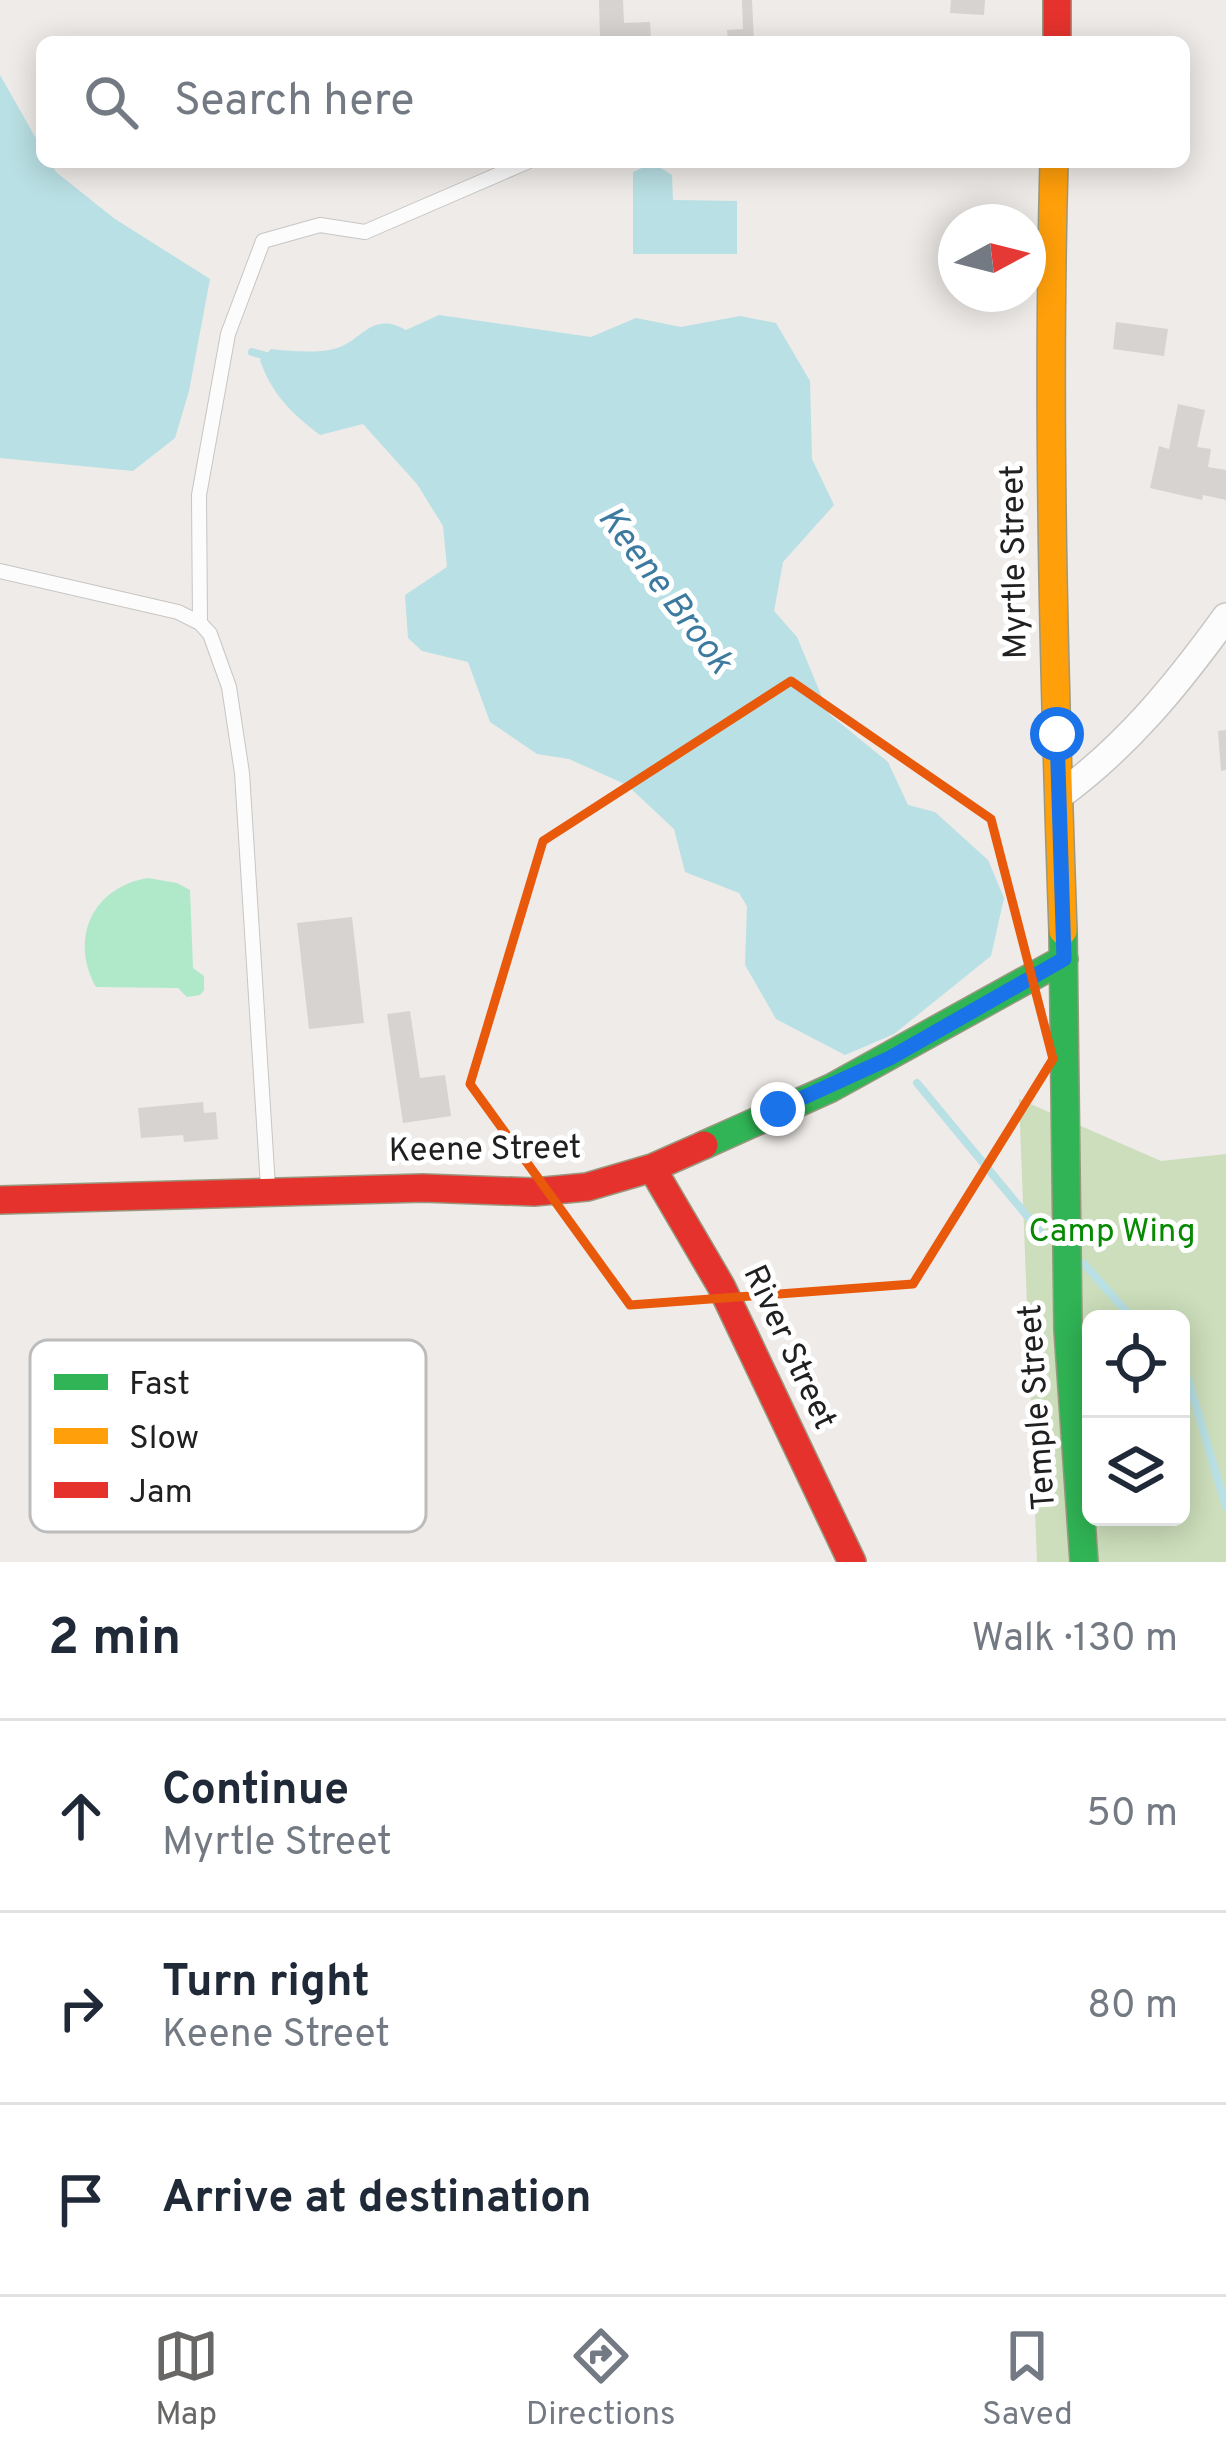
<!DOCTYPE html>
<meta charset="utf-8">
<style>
:root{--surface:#fff;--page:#f6f6f7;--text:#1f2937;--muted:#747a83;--line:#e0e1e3;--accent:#686766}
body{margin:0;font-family:Overpass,sans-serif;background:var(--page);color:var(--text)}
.controls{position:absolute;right:36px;bottom:36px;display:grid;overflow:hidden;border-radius:18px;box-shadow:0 6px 30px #0003}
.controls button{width:108px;height:108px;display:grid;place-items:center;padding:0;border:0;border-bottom:3px solid var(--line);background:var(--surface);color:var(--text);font:60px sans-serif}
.compass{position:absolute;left:938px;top:204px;width:108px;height:108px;border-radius:50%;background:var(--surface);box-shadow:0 6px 30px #0003;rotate:83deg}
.stop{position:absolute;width:36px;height:36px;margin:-27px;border:9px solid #1a73e8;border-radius:50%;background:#fff}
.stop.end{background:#1a73e8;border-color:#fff;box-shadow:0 3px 12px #0008}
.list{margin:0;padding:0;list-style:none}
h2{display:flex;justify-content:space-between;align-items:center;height:156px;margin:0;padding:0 48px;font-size:51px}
h2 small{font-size:39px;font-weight:400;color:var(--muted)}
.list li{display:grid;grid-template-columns:78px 1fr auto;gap:36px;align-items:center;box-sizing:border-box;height:192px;padding:0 48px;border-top:3px solid var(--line)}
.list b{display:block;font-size:45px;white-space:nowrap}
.list p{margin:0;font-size:39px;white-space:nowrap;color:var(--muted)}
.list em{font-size:39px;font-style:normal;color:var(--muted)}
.icon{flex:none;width:66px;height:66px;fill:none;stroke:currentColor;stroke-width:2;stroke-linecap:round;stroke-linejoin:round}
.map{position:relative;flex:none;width:1226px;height:1562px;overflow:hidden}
.search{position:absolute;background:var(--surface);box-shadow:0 6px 30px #0003;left:36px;right:36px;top:36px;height:132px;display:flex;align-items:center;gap:30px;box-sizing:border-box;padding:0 42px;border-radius:18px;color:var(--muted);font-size:45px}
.sheet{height:732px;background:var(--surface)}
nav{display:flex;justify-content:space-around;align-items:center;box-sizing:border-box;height:168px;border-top:3px solid var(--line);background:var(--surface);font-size:33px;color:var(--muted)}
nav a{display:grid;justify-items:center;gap:6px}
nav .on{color:var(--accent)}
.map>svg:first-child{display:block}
.forest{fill:#ccdebb;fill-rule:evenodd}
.pitch{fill:#b0e9ca}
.water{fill:#b9e0e4}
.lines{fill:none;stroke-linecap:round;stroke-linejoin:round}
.stream{stroke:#b9e0e4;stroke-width:8}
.building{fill:#d7d3d1}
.lane-casing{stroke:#c7c6c4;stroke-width:16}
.street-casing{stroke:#c7c6c4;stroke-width:30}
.fast-casing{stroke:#9a987f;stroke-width:30}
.slow-casing{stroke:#9a987f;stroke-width:30}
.jam-casing{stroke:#9a987f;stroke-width:30}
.lane{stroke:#fcfcfc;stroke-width:14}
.street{stroke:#fcfcfc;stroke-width:27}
.fast{stroke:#30b455;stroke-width:27}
.slow{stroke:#ff9f0a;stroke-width:27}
.jam{stroke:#e5322d;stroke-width:27}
.route{stroke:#1a73e8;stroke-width:15}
.marked{fill:none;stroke:#e8590c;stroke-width:9;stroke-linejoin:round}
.labels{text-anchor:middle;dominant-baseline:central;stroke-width:10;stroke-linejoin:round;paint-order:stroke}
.street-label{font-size:33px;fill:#202020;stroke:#fff}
.park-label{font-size:33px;fill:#068a02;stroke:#fff}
.water-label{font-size:36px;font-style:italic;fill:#3c7aa0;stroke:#fff}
.key{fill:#fff;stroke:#bcbcbc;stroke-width:3}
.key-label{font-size:33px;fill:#202020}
</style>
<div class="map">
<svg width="1226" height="1562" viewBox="0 0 1226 1562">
<rect width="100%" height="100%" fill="#eeebe8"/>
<path class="forest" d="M1019,1099L1161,1161L1226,1154V1562H1037ZM1091,1319H1181V1517H1091Z"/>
<path class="pitch" d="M148,878L177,883L190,890L193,968L204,976V990L200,995L187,997L178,988L96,987C69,938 93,887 148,878Z"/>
<path class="water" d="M0,75L42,149V162H50L56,172L115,219L210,279L189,391L175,438L133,471L0,458Z
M653,163L672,175L673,200L737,201V254H633V172Z
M439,315L591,337L636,318L681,327L740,316L776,323L810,381L812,459L834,505L783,562L774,611L797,637L829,714L888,762L908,805L935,812L988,860L1004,898L991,956L894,1034L845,1055L776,1019L745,965L747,906L739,893L685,872L674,829L627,785L569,759L537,754L490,722L468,662L422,651L408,638L405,595L447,567L443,526L417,484L363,424L320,435C292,414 271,393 260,360L271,349C290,351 310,353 329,350C362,345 369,309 406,330Z"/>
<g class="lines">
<path class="stream" d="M252,352L274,358
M917,1083L1047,1240
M1084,1264L1133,1319
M1181,1372L1188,1379L1226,1507"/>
</g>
<path class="building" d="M599,0H623L624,23L650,22L651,37L600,38Z
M742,0H752L754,42H728L727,30L743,29Z
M951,0H985L984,15L950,13Z
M1116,322L1168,329L1164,356L1113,349Z
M1178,404L1205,410L1197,447L1211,449L1208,467L1226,470V500L1203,495L1202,500L1150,488L1159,446L1169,449Z
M1226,730V770L1221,771L1218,731Z
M352,917L364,1023L309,1029L297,923Z
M410,1011L420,1078L445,1075L451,1116L403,1123L387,1014Z
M203,1102L204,1113L216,1112L218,1139L184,1142L183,1135L141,1138L138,1108Z"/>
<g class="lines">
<defs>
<path id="lane" d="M0,571L178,612L200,623L210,634L229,687L242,773L268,1187
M200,623L199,495L228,334L263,241L320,225L365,232L527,162"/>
<path id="street" d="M1059,796C1128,745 1176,686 1226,617"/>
<path id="fast" d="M1063,931L1068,1330L1084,1562
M704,1145L831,1088L1064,959"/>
<path id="slow" d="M1054,162C1047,419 1054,674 1063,931"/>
<path id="jam" d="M1057,0V42
M652,1168L721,1286L852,1562
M0,1200L423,1188L534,1192L587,1187L652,1168L704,1145"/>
</defs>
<use href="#lane" class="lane-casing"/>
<use href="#street" class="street-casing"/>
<use href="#fast" class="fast-casing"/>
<use href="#slow" class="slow-casing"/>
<use href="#jam" class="jam-casing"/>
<use href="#lane" class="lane"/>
<use href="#street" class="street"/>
<use href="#fast" class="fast"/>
<use href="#slow" class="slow"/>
<use href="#jam" class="jam"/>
</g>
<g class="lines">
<path class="route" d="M778,1109L890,1058L1064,959L1057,734"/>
</g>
<path class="marked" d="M791,681L991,819L1053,1059L913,1284L630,1305L470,1084L543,841Z"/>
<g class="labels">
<g class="street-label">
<text transform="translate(1016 562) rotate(-91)">Myrtle Street</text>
<text transform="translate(485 1151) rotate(-1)">Keene Street</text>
<text transform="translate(788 1348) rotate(65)">River Street</text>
<text transform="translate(1039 1407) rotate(-94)">Temple Street</text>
</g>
<g class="park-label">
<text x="1112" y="1233">Camp Wing</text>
</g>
<g class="water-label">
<text transform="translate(664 591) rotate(53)">Keene Brook</text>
</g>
</g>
<rect x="30" y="1340" width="396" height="192" rx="18" class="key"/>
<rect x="54" y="1374" width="54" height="16" fill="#30b455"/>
<rect x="54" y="1428" width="54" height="16" fill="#ff9f0a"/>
<rect x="54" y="1482" width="54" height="16" fill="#e5322d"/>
<g class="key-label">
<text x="129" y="1394">Fast</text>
<text x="129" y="1448">Slow</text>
<text x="129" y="1502">Jam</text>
</g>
</svg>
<div class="controls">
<button><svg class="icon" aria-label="locate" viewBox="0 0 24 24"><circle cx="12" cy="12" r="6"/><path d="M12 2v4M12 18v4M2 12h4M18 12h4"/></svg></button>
<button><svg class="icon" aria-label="layers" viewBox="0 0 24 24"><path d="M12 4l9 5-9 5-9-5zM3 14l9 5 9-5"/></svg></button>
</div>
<svg class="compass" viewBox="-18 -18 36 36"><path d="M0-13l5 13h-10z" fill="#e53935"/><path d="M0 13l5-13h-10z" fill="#747a83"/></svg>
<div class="stop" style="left:1057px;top:734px"></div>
<div class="stop end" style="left:778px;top:1109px"></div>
<div class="search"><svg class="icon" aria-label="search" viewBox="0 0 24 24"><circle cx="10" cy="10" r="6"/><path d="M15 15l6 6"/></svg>Search here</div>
</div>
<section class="sheet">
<h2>2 min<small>Walk · 130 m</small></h2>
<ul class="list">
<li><svg class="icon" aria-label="ahead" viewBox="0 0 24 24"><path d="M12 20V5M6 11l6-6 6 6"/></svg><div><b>Continue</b><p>Myrtle Street</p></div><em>50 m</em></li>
<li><svg class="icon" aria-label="right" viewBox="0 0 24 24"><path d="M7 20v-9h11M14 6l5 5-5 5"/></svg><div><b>Turn right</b><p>Keene Street</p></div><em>80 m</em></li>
<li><svg class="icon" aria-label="arrive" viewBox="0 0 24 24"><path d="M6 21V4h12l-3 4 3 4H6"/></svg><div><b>Arrive at destination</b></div></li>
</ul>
</section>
<nav>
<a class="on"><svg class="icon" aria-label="map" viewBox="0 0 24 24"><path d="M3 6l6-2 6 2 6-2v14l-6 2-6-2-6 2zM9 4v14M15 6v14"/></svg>Map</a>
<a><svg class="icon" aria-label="directions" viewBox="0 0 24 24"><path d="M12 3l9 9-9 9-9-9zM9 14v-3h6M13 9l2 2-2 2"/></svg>Directions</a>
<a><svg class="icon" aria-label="saved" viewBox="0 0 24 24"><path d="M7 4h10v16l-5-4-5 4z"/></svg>Saved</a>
</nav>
